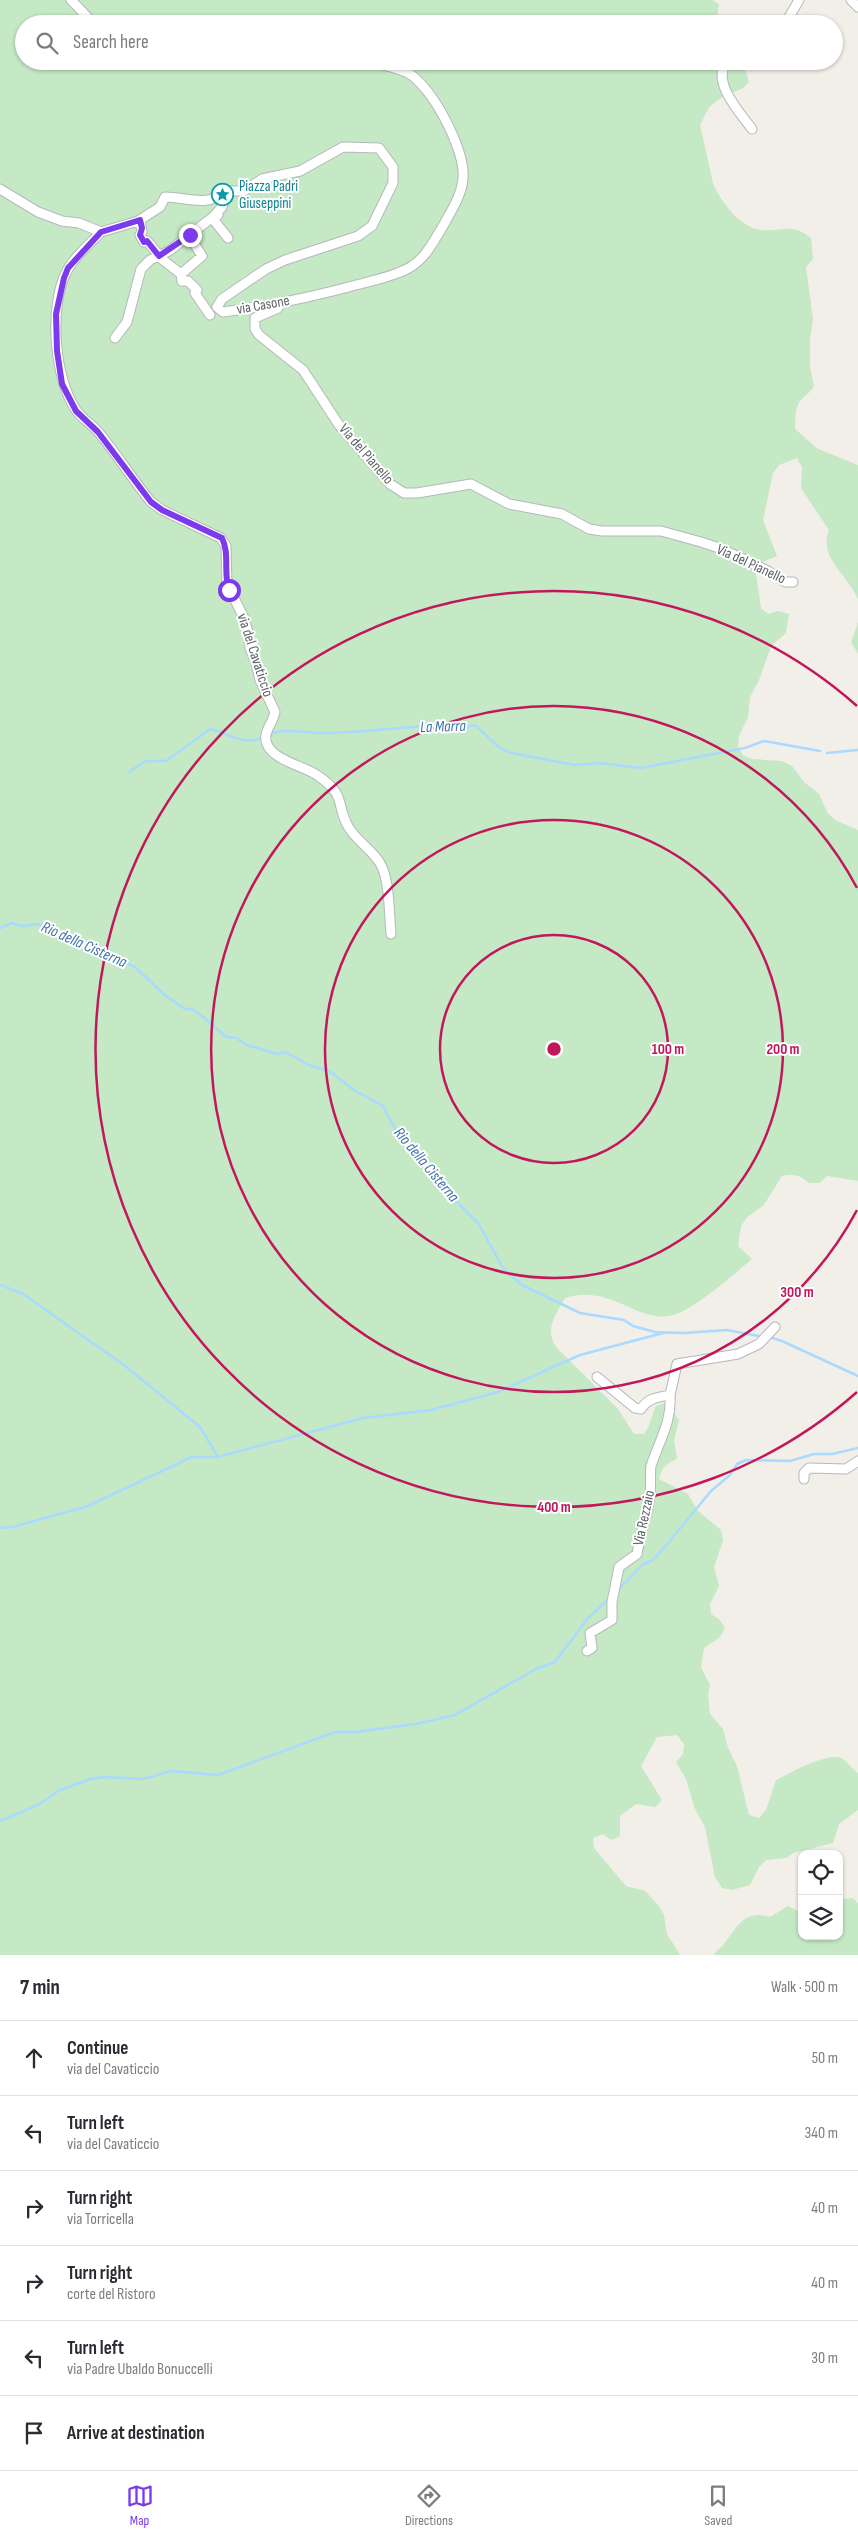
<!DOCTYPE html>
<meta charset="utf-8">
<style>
:root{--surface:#fff;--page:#f2f2f3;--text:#2b2b33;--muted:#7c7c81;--line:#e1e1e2;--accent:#7c3aed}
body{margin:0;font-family:"Sofia Sans Condensed",sans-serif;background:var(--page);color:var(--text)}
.controls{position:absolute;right:15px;bottom:15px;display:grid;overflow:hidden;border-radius:10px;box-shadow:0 1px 4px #0004}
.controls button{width:45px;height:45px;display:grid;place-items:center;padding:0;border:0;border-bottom:1px solid var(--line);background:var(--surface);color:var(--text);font:25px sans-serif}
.stop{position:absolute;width:15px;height:15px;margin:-11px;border:4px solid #7c3aed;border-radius:50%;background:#fff}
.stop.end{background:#7c3aed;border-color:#fff;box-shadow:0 1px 5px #0008}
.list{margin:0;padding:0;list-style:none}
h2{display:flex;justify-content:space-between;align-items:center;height:65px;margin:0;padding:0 20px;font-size:21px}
h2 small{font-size:16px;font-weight:400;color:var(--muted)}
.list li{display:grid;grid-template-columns:32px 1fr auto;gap:15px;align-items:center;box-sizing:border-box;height:75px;padding:0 20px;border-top:1px solid var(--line)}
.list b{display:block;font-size:19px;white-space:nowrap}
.list p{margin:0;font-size:16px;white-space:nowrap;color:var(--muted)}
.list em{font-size:16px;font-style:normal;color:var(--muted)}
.icon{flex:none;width:28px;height:28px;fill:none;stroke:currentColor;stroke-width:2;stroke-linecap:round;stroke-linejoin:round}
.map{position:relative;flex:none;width:858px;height:1955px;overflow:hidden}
.search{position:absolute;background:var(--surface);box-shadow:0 1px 4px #0004;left:15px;right:15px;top:15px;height:55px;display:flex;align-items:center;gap:12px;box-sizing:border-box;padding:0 18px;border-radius:28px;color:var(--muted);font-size:19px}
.sheet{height:515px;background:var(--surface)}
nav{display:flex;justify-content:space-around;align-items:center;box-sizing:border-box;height:70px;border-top:1px solid var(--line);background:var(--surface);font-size:14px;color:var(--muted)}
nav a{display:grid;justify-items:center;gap:2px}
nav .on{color:var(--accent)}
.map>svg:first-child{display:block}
.green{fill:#c5e8c5}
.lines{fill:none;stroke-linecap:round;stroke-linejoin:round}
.stream{stroke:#aadaff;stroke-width:2.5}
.minor-casing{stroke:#b5b8bc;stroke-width:11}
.minor{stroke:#fff;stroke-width:9}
.route{stroke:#7c3aed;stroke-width:6}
.ring{fill:none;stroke:#c2185b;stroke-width:2.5}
.labels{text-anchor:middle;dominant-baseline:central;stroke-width:4;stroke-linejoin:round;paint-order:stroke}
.culture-label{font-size:15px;fill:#0d838f;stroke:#fff;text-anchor:start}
.street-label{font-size:15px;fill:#5f6368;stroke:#fff}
.water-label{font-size:16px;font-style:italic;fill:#4174aa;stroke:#fff}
.centre{fill:#c2185b;stroke:#fff;stroke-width:2.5}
.ring-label{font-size:15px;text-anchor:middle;font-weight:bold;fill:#c2185b;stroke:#fff;stroke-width:4;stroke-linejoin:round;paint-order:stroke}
</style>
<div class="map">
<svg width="858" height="1955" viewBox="0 0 858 1955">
<rect width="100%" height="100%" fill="#f1efe8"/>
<path class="green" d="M0,0H712L719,4L717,18L719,24H24V61H743L749,82L742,89L725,95L709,107L700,125L713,183C720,201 741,229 762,230C784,232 791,222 811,238L813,259L806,267L813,319L810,339V367L814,386C810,393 805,395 800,401C794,409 796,420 795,429L818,449L858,465V600C849,575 818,559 829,530L801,488L802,467L797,458L779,465L773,473L763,520L777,556L758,564L756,574L761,608L768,614L778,611L789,614L786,633L771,646L759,680L750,697L748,717L739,736L738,746L743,755L752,759L782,761L792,766L804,782L819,794L827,812L835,820L858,830V1181L827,1176L820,1183H809C800,1175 793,1173 782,1176L763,1206L747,1217L741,1226L738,1246L752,1259C734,1274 691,1313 669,1316C634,1321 610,1284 565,1298C556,1315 544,1328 556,1347L618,1409L634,1434H644C651,1425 651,1416 656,1406L666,1403L679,1420L674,1440L677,1459C666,1463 662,1467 659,1479L688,1494L698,1511L721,1530L723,1540L714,1567L719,1586L710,1604L711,1614L719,1619L725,1628L720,1637L704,1648L701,1667L710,1685L708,1694L710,1714L723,1729L728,1748L737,1766L749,1815L759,1818L766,1810L776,1780C789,1774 829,1750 843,1759C848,1763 852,1769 858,1773V1810L839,1824L833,1843L794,1853L786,1858L766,1860L759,1867L750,1885L732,1890L722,1888L715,1877L705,1827L695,1809L686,1779L676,1762L683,1754L684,1744L677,1735L657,1737L641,1766L662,1800L655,1807L636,1804L620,1816V1836L611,1840L603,1834L593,1838L594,1848L626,1886L645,1891L659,1906L664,1915L667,1934L680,1955H0Z
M858,622V654L851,642Z
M853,1898L858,1903V1955H714C716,1950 721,1948 724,1944C738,1926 744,1909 770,1917L788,1906L802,1913V1936H839V1902L843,1899Z"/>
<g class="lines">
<path class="stream" d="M270,734C286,728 306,733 323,733C374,733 425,722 476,726L500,748L511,753L575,765L599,763L641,768L745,748L764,741L820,751
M827,753L858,750
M129,772L146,761H166L210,729C228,733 245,747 263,737
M0,928L12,923L22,926L39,924L108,954L135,967L166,996L185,1009H192L201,1015L226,1037L236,1038L247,1045L277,1054L285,1052L311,1066L328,1070L354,1090L383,1106L395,1129L408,1138L450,1195L478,1223L503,1268L522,1285L580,1313L624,1320L633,1326L655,1332L684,1333L727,1330L764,1337
M0,1285L23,1294L124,1365L200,1427L218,1457
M769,1337L782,1341L858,1376
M0,1528L13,1527L88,1506L192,1457H218L363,1418L431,1410L498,1392L580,1355L663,1333
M618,1590L642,1565L653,1560L664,1548L711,1491L730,1475L737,1464L746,1460L790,1461L814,1454H832L858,1448
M0,1821L38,1805L58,1791L90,1779L106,1777L143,1779L171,1771L218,1775L335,1732H355L416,1724L455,1715L536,1669L555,1662L588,1618L610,1598"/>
<defs>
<path id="minor" d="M71,0L94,24
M851,0L858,7
M785,24L799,0
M728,61C709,80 741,114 752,129
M0,189L38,212L62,221L79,223L101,232L138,221L160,207L165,197C186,197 209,208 225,191
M225,191H244L262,179L300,171L343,147L379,148L393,167V183L372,226L358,236L285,260L266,269L222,299L217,307L223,312C270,306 316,296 360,284C376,280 393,276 407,269C425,260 433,242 443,226C451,211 462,195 463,178C466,151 432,86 408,73C396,67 380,65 368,61
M218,215L213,219L228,238
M140,220L142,232L140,235L144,242L147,241L163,260L181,274L182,281H188L197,290L195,293L210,315
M101,232C90,244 76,255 68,269C48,303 54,378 76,410C82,419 93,425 100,434C118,456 133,480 151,502L162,510L221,538L226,546L227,584L243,616L248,632L250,648L256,663L260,680L275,712C273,723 262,733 267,744C273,760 303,766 317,775C348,796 335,805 349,828C357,841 372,850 380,863C390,880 389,914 391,934
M181,274L202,256L189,235
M278,308L255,318V329L259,335L303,370L339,425L390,484L404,493H417L471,484L509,504L562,514L589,529L602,531H661L701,542L722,549L768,571L785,582H793
M115,338L127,322L141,269L150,260L169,251L214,216L222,207L225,191
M597,1377L635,1408L641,1409C648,1398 658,1397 670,1395L677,1364L738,1354L759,1344L775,1327
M804,1479V1473L809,1468L846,1469L858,1461
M587,1651L592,1648L590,1633L612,1620V1602L619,1567L637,1554C640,1534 647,1516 650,1497C651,1488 650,1471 651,1466C659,1441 672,1422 670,1395"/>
</defs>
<use href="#minor" class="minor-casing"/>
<use href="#minor" class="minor"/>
</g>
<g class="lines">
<path class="route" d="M190,235L159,256L147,241L144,242L140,235L142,228L140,220L101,232L68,268L64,278L56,314L57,351L62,384L76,411L98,432L151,502L162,510L222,538C230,554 223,573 229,590"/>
</g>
<g class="ring">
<circle cx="554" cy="1049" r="114"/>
<circle cx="554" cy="1049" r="229"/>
<path d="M857 1210A343 343 0 1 1 857 888"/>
<path d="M857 1392A458 458 0 1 1 857 706"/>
</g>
<defs>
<symbol id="sight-ring" viewBox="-11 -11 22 22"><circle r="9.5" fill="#fff" stroke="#0f9aa8" stroke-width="1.5"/><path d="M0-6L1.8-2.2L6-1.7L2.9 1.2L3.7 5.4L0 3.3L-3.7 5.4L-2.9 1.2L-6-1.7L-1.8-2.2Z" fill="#0f9aa8"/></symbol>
</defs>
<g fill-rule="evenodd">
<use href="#sight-ring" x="210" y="182" width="25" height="25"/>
</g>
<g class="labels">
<g class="culture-label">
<text x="239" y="186">Piazza Padri<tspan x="239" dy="17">Giuseppini</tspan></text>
</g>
<g class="street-label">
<text transform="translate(263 305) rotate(-10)">via Casone</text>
<text transform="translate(366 454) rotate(49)">Via del Pianello</text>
<text transform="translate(751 564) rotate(25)">Via del Pianello</text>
<text transform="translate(255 655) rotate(72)">via del Cavaticcio</text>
<text transform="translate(644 1518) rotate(-78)">Via Rezzaio</text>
</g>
<g class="water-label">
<text transform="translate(443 727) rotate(-2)">La Marra</text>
<text transform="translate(84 945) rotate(24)">Rio della Cisterna</text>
<text transform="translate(426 1165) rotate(50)">Rio della Cisterna</text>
</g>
</g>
<circle cx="554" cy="1049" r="8" class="centre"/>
<g class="ring-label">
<text x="668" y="1054">100 m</text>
<text x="783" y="1054">200 m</text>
<text x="797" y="1297">300 m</text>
<text x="554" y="1512">400 m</text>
</g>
</svg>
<div class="controls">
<button><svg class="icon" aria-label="locate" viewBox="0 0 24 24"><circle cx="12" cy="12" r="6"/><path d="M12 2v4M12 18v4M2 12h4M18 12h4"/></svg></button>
<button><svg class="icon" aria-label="layers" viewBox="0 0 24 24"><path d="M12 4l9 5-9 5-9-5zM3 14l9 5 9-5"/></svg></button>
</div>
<div class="stop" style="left:229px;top:590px"></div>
<div class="stop end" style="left:190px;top:235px"></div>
<div class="search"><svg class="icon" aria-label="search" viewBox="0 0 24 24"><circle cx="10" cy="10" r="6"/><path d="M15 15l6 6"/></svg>Search here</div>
</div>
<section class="sheet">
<h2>7 min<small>Walk · 500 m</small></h2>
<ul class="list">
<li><svg class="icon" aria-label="ahead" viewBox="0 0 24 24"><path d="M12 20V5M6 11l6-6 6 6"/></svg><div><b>Continue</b><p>via del Cavaticcio</p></div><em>50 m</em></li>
<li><svg class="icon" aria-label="left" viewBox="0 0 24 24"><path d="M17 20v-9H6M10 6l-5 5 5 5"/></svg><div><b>Turn left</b><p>via del Cavaticcio</p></div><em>340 m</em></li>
<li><svg class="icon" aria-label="right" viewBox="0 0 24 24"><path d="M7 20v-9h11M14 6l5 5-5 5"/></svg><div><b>Turn right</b><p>via Torricella</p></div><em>40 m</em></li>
<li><svg class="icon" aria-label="right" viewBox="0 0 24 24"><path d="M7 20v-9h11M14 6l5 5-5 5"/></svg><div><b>Turn right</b><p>corte del Ristoro</p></div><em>40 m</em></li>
<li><svg class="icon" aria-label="left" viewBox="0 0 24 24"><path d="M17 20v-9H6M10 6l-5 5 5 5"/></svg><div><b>Turn left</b><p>via Padre Ubaldo Bonuccelli</p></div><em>30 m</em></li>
<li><svg class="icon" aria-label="arrive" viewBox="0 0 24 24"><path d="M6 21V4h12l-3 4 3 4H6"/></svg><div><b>Arrive at destination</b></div></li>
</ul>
</section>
<nav>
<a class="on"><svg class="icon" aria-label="map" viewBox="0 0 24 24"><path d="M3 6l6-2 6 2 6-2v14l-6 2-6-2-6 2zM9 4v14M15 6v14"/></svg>Map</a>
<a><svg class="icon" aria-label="directions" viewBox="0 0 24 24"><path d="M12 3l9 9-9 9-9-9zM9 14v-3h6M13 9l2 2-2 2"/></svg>Directions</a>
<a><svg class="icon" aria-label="saved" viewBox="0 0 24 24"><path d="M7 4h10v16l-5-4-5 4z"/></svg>Saved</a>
</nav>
